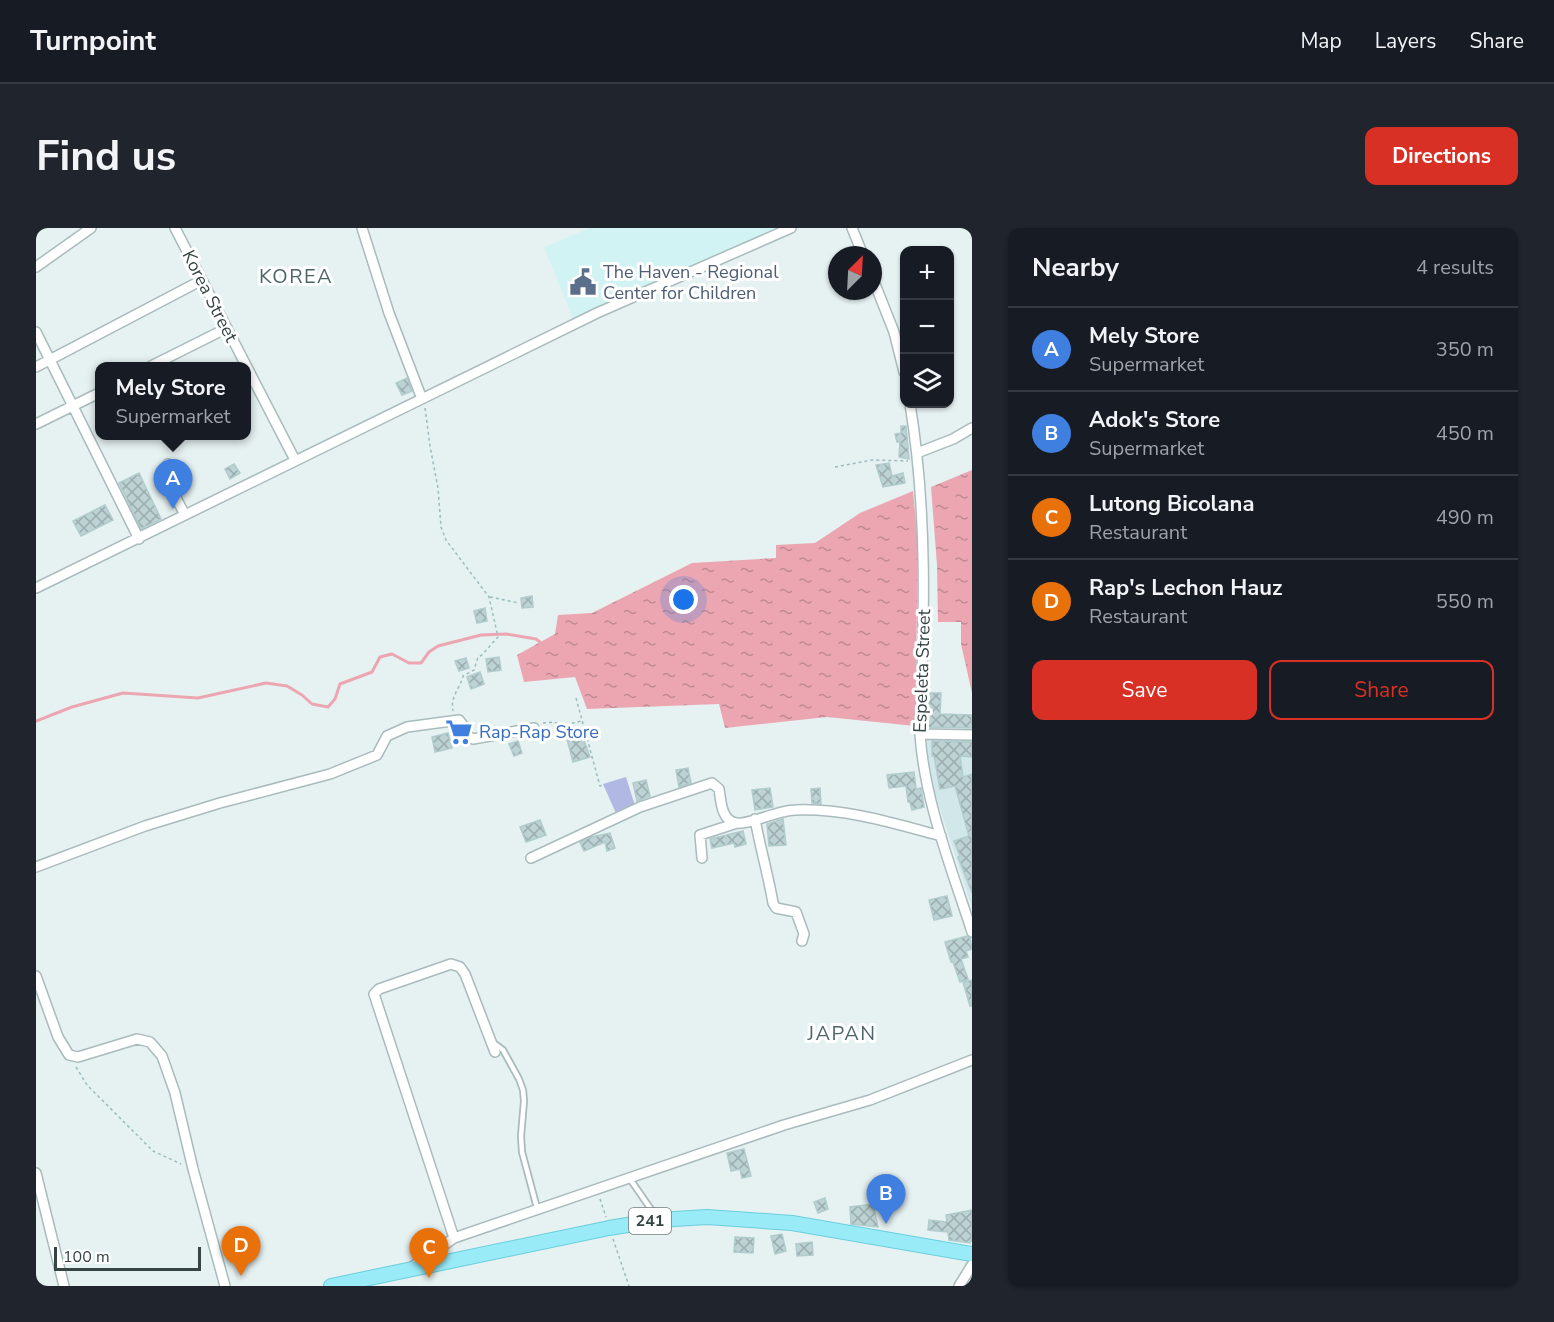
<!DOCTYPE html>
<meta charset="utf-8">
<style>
:root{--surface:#171b24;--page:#20242c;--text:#f1f3f6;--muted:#9ea1a6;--line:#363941;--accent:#d93025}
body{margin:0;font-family:"Nunito Sans",sans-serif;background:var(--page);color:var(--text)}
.controls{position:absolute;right:18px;top:18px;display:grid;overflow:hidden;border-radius:12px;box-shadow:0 2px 4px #0004}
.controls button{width:54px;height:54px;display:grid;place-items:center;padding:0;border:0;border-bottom:2px solid var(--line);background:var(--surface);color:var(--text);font:30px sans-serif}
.compass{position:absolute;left:792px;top:18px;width:54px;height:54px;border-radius:50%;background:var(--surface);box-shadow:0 2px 4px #0004;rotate:24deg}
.scale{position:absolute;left:18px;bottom:15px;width:147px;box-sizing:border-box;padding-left:6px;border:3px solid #364444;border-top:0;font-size:16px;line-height:21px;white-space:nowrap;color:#364444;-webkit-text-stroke:4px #fff;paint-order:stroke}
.you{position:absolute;left:648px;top:372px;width:21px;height:21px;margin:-15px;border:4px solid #fff;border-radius:50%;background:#1a73e8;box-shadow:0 0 0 9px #1a73e833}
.badge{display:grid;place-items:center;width:39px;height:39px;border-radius:50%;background:var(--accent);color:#fff;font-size:20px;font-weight:700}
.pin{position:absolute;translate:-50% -50px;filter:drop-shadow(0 2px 3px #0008)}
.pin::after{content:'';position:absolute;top:32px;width:21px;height:18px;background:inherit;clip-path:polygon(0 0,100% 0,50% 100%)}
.popup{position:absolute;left:59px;top:134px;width:156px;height:78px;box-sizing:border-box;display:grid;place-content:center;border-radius:12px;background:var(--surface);filter:drop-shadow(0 2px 4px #0005);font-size:20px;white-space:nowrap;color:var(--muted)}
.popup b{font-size:22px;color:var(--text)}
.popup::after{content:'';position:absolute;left:50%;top:100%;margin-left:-12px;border:12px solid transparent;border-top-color:var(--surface)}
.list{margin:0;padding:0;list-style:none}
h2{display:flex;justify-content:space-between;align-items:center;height:78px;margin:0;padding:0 24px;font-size:26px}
h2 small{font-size:20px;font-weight:400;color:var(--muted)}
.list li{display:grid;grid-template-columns:39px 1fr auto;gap:18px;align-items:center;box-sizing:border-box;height:84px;padding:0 24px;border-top:2px solid var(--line)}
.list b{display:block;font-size:22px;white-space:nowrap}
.list p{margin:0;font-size:20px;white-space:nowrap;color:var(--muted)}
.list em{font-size:20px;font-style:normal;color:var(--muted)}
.actions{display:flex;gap:12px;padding:18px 24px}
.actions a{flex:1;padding:14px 0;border:2px solid var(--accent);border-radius:12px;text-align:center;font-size:21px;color:var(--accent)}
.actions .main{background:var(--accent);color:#fff}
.icon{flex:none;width:33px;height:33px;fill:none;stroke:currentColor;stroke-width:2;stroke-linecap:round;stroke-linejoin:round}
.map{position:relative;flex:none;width:936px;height:1058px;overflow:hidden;border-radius:12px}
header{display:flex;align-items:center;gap:36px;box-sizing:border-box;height:84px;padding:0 30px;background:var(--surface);border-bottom:2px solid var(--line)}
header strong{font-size:28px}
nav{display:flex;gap:33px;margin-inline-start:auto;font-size:21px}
.intro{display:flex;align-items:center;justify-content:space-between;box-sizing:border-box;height:144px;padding:0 36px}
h1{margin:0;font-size:42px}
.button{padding:15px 27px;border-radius:12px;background:var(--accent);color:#fff;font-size:21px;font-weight:700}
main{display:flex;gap:36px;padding:0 36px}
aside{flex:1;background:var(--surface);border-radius:12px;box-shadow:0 2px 4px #0004}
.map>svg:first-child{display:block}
.commercial{fill:#d2f3f3}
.education{fill:#d1e7ea}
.grass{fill:#b1b8e4}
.water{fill:url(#water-ripples)}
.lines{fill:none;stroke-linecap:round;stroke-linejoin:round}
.stream{stroke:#eca6b2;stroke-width:3}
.building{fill:url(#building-cross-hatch);stroke:#b0cccd;stroke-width:1.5}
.service-casing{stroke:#a9bbbd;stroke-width:8}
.minor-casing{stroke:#a9bbbd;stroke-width:12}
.primary-casing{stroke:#6acfdc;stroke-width:16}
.path{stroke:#9bbcbe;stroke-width:1.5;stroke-dasharray:3 3;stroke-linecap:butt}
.service{stroke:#fff;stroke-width:4.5}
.minor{stroke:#fff;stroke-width:9}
.primary{stroke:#99ebf8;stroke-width:14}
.labels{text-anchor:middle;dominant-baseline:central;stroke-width:6;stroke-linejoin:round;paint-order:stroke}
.shield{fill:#fff;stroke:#727c7c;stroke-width:1.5}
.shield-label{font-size:16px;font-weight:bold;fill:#364444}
.service-label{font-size:18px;fill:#4e5e75;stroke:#fff;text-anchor:start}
.street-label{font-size:18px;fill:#364444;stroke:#fff}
.shop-label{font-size:18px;fill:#366cbe;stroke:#fff;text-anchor:start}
.neighbourhood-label{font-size:20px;letter-spacing:1.5px;fill:#4e6667;stroke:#fff}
</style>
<header>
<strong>Turnpoint</strong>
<nav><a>Map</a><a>Layers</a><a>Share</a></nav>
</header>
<div class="intro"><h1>Find us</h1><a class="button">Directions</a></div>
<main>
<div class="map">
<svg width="936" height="1058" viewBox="0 0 936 1058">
<defs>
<pattern id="water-ripples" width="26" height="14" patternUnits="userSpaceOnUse" patternTransform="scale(1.5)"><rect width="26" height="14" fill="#eca6b2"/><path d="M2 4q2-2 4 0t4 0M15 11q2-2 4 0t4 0" fill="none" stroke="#c08992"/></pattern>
<pattern id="building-cross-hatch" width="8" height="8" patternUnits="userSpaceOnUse" patternTransform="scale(1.5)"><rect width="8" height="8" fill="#bcd2d3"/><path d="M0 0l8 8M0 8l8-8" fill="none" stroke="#9aacad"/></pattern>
</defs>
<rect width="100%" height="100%" fill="#e6f1f2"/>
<path class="commercial" d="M554,0H744L538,93L508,19Z"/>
<path class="education" d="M891,510H936V680L899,565L891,528Z"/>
<path class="grass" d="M590,549L601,584L583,592L567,556Z"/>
<path class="water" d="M936,242V465L925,416V394H902L901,337L895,259Z
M877,263L882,316L879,498L791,489L689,500L683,476L551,481L539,449L488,454L481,427L519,406L522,387L556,385L656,335L740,330V317L779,315L824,285Z"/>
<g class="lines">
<path class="stream" d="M0,493L36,479L87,465L162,470L230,455L251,458L266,467L276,476L292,479L299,471L304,456L336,444L344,429L356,426L373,435H385L393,424L402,418L445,407L470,406L500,411L504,414"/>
</g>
<path class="building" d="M371,150L376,163L366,167L360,155Z
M865,198H870L873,231L863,229L864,214H861L859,206L865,205Z
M853,235L856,248L867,245L869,255L847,259L840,237Z
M198,236L204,245L194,251L189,241Z
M103,245L125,291L105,301L83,255Z
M69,277L77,292L45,308L37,293Z
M496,368L497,379L486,380L485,370Z
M449,380L451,393L441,395L438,383Z
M463,429L465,442L452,444L450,431Z
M430,430L433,440L423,443L419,433Z
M444,444L448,456L435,461L431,449Z
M893,465H905L904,486L936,487V500L892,499Z
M412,505L416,520L399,524L396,509Z
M546,507L554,529L537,534L531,511Z
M482,513L486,525L478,528L473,516Z
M896,513L936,514V529L924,528L927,549L936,546V665L922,629L924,628L918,613L933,608L919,558L904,561L898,528H896Z
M652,540L655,555L643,559L640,542Z
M878,544L880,561L885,560L888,579L876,582L874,574H872L870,558L853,560L851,547Z
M610,552L614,568L601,573L597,555Z
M734,560L737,579L719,582L716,562Z
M784,560L785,576L776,575L775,561Z
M747,591L750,617L733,618L731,596Z
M504,592L510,607L490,614L484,599Z
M707,603L710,616L699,619L698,615L676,620L674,611Z
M574,605L579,620L571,623L569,614L548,623L544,614L555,609Z
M911,668L916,688L898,692L893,672Z
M931,708L934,710L936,721L930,723L932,729L925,731L932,751L924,754L917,734H915L909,714Z
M936,752V778H934L927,754Z
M708,921L715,948L706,950L704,941L695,943L691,925Z
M789,970L792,981L782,985L778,974Z
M837,976L842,999L815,996L814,979Z
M936,982V1013H934V1015L913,1012L912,1004L892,1002L893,992L911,994L910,987Z
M746,1006L750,1023L739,1026L735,1008Z
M699,1009L718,1010L717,1025L698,1024Z
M776,1014L777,1027L761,1028L760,1016Z"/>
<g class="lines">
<defs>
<path id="service" d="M455,813L467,822L483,851L487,862L488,873L485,908L486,924L501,980
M594,951L621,990"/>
<path id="minor" d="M139,0L259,232
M326,0L353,85L386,171
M816,0L827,27
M0,39L55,0
M837,51L858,104L868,144
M0,104L103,311
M115,138L191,100
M0,139L166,52
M874,176C892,285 888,396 884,506C888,571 916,642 936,704
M0,196L63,165
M881,225L917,211L936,200
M132,236L136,262L149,287
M0,360L561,85L755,0
M884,506L936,507
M719,591C724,619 732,646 737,675L740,680L760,684L768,706L766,713
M495,630L604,579L676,555L683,561C685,573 685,592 700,595C714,597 742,582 759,582C809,580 857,595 905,608
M666,630L664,607L701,595
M0,639L109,598L184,575L294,546L341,527L351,508L371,499L423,492L427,497L429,506L437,511L498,500
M0,748L22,809L33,827L42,829L101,811L114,814L126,828L139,865L157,941L189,1058
M0,945L28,1058
M418,1010L338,766L343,761L415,736L424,739L429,746L459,824
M376,1039L418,1010L748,897L834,872L936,832
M923,1058L936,1037"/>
<path id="primary" d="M295,1058L573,1000L622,992L671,989L756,995L936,1026"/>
</defs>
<use href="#service" class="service-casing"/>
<use href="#minor" class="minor-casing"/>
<use href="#primary" class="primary-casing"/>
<path class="path" d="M389,180L394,218L402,260L405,299L410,312L453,369L462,409L446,427L442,429L438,442L427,448C424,461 414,468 417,483
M799,239L836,232L872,233
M454,369L483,375
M540,470L564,558L567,557
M507,495L518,494L527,498L545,493
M40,839L51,857L117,923L145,936
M564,971L570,989
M577,1011L593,1058"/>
<use href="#service" class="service"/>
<use href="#minor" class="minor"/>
<use href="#primary" class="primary"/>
</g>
<defs>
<symbol id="civic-bare" viewBox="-9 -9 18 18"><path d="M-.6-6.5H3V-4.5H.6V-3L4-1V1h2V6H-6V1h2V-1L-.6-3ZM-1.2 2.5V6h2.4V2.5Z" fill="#5c6f8a" stroke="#fff" stroke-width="2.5" paint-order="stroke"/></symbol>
<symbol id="supermarket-bare" viewBox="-9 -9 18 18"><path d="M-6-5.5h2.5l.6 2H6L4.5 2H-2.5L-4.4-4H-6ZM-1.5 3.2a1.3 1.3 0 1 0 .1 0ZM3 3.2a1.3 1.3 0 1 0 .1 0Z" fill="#3f7fe0" stroke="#fff" stroke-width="2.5" paint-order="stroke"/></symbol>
</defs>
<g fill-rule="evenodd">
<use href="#civic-bare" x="528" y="35" width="38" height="38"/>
<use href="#supermarket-bare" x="404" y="485" width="38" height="38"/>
</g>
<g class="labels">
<rect class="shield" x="593" y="980" width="42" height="26" rx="4.5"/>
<g class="shield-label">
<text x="614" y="993">241</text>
</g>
<g class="service-label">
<text x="567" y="44">The Haven - Regional<tspan x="567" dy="21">Center for Children</tspan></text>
</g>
<g class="street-label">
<text transform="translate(174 68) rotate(63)">Korea Street</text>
<text transform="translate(886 443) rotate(-88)">Espeleta Street</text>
</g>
<g class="shop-label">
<text x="443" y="504">Rap-Rap Store</text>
</g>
<g class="neighbourhood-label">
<text x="260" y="48">KOREA</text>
<text x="806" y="805">JAPAN</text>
</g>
</g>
</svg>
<div class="controls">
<button>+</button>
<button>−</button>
<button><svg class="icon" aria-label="layers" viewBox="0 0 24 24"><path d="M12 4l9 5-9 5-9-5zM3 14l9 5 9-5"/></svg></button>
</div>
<svg class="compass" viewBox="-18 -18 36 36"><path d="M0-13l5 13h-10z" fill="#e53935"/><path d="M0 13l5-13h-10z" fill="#9ea1a6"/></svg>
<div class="scale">100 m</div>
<div class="you"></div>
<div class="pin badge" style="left:137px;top:281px;background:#3f7fe0">A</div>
<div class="popup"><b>Mely Store</b>Supermarket</div>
<div class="pin badge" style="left:850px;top:996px;background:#3f7fe0">B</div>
<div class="pin badge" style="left:393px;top:1050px;background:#e8710a">C</div>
<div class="pin badge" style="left:205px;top:1048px;background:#e8710a">D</div>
</div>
<aside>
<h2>Nearby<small>4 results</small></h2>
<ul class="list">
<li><span class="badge" style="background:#3f7fe0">A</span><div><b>Mely Store</b><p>Supermarket</p></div><em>350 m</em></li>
<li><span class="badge" style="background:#3f7fe0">B</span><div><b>Adok's Store</b><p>Supermarket</p></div><em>450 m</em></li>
<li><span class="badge" style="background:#e8710a">C</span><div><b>Lutong Bicolana</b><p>Restaurant</p></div><em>490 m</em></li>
<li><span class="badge" style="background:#e8710a">D</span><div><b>Rap's Lechon Hauz</b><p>Restaurant</p></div><em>550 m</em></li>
</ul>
<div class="actions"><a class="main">Save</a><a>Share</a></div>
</aside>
</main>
